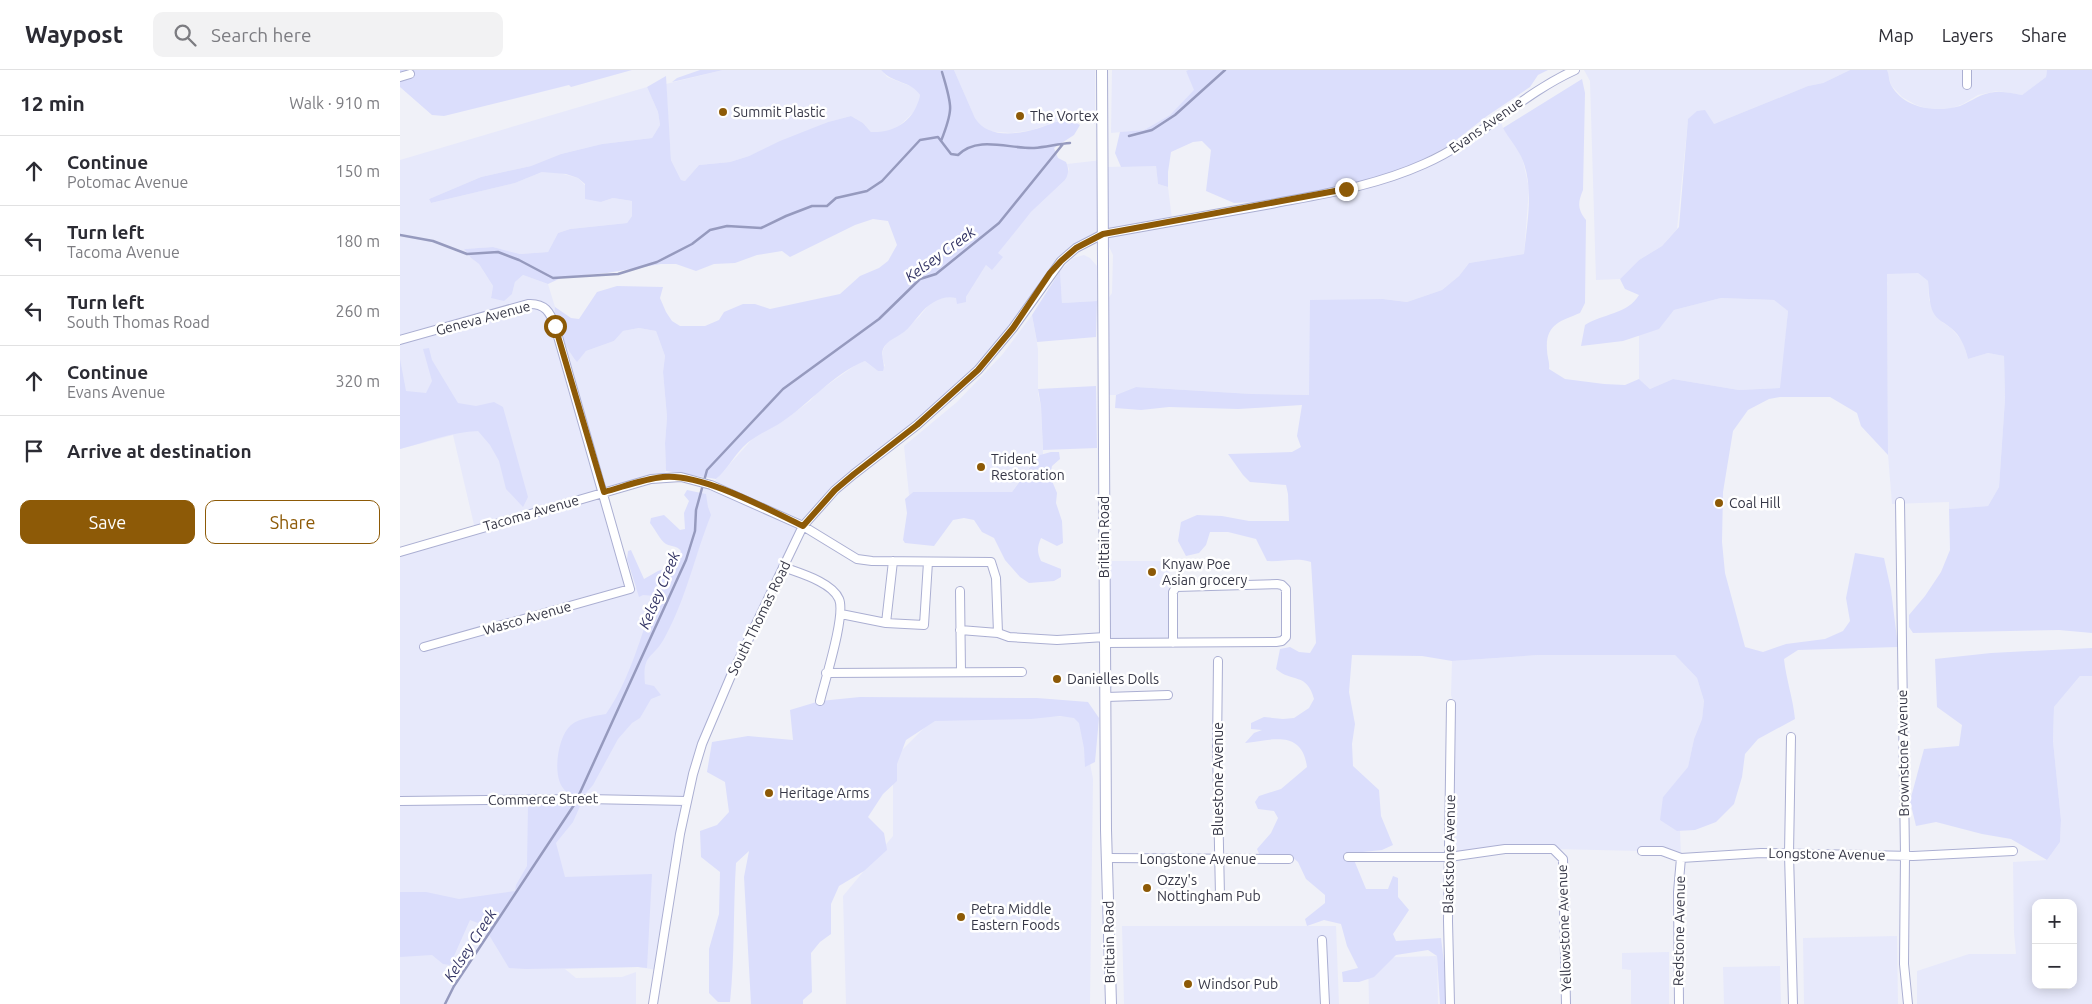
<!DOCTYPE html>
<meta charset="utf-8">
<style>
:root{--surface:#fff;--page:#f2f2f3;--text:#2b2b33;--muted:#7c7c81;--line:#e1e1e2;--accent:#8d5a07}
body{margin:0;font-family:Ubuntu,sans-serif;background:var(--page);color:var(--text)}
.controls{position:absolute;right:15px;bottom:15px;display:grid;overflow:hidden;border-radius:10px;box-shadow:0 2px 12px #0003}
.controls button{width:45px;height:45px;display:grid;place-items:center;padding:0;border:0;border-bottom:1px solid var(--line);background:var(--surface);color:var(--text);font:25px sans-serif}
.stop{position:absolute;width:15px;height:15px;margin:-11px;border:4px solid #8d5a07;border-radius:50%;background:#fff}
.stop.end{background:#8d5a07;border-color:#fff;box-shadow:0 1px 5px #0008}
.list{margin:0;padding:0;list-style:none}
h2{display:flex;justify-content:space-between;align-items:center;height:65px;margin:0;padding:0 20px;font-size:21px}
h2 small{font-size:16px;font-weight:400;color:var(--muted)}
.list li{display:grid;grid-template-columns:32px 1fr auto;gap:15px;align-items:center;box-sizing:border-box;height:70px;padding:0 20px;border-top:1px solid var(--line)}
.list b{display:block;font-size:19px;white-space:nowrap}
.list p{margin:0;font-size:16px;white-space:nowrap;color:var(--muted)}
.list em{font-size:16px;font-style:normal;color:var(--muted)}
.actions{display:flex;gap:10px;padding:15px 20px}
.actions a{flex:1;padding:11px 0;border:1px solid var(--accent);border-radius:10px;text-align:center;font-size:18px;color:var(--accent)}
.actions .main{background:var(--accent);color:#fff}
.icon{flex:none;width:28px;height:28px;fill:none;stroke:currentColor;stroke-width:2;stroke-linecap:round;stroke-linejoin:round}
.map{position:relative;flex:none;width:1692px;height:934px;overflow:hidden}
header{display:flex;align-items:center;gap:30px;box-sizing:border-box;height:70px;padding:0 25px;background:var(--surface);border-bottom:1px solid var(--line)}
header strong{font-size:24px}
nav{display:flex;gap:28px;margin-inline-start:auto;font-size:18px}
.search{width:350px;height:45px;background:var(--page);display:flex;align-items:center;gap:12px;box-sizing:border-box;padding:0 18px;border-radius:10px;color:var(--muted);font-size:19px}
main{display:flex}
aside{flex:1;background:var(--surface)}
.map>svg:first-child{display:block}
.built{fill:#e7e9fb;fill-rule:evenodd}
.green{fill:#dbdefc}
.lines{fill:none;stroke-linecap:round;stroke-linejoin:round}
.stream{stroke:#969abe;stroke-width:2.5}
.minor-casing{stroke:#abafd2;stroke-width:10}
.major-casing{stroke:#abafd2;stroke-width:12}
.minor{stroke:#fff;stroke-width:8}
.major{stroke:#fff;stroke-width:10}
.route{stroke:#8d5a07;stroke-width:6}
.poi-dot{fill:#8d5a07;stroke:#fff;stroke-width:2}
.labels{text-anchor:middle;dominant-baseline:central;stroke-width:5;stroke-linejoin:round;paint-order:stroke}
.poi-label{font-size:14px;fill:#363746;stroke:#fff;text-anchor:start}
.street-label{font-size:14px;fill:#363746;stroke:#fff}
.water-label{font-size:15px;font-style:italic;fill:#343565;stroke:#fff}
</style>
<header>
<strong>Waypost</strong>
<div class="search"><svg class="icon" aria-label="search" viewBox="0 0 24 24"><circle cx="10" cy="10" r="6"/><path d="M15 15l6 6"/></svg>Search here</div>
<nav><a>Map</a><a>Layers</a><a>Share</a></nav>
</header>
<main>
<aside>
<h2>12 min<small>Walk · 910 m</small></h2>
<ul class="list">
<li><svg class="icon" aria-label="ahead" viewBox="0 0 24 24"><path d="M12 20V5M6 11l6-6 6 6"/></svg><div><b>Continue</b><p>Potomac Avenue</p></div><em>150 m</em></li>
<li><svg class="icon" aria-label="left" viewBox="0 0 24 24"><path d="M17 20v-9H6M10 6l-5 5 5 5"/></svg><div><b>Turn left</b><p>Tacoma Avenue</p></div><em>180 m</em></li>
<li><svg class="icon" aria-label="left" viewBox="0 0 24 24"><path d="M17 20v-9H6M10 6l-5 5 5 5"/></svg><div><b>Turn left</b><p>South Thomas Road</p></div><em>260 m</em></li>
<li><svg class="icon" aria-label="ahead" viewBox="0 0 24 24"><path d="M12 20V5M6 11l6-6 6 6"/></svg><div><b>Continue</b><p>Evans Avenue</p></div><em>320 m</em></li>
<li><svg class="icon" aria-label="arrive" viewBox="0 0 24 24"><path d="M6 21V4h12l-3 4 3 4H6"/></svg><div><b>Arrive at destination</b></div></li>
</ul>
<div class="actions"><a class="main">Save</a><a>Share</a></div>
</aside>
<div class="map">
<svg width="1692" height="934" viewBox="0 0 1692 934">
<rect width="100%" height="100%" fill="#f0f1f8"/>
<path class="built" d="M323,0H481L487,7L515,18L520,25L517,39L497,58L485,63L471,62L463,53L451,46L428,52L349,86L330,92L299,95L285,111L281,110L271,90L266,14Z
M554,0H695V54L672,50L656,52L632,60L612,63L586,61L579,56L575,48Z
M712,0H788L786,1L795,20L770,45L744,60L711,63Z
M1184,0H1450L1423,13L1408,16L1314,54L1288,50L1277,159L1262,176L1239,190L1220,209L1196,210L1190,11Z
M1487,0H1647L1646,7L1622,25L1597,21L1578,25L1563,34L1550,39L1532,40L1516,35L1502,27L1491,15Z
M247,17L258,42L260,55L252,68L202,74L161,84L131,96L81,107L29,129L31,133L115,113L142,102H156L178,108L201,132L213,128L232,131V146L227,153L170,159L158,163L148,182L120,184L93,177L64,179L71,188L79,194L93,216L91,227L112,224L115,212L123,205L148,214L155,237L154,242L163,270L177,291L186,281L214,271L223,261L239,258L256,261L265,286L263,302L267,347L265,373L266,401L263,407L204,422L230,519L278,507L303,414L311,415L355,366L382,352L410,331L419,321L457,294L465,291L478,301L485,296L482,287L483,280L487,272L503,262L519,247L539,222L566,227L586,195L631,142L665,110L669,99L667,94L702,90L703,164L942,121L1024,94L1100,48L1103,58L1114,71L1123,91L1129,118L1124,184L1069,193L1059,206L1042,220L1007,232L983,229L910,325L852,324L736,317L716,325H704L703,236L712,223L713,185L703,164L684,171L667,180L578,300L454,404L403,456L330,608L293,704L257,900L238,897L165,899L176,908L222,907L236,902V934H0V482L75,459L53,365L0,379V90Z
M756,96L758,114L768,117L772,149L705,162V97Z
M684,185L690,188L697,196V231L662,233L660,201L673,188Z
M1493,203H1518L1528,211L1529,230L1542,252L1551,258L1563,272L1568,289L1588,283L1604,286L1605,329L1599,417L1588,436L1549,439V432L1492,434L1488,385L1487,204Z
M1321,228L1374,230L1388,241L1381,318L1339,320L1273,309L1250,319L1239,309V265L1259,258L1274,240Z
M632,245L638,279V324L641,336L643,384L630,396L612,422H513L509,425L504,376L557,332L602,285Z
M705,491H769L770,573H705Z
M1139,585H1275L1297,608L1304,631L1302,649L1294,669L1288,698L1263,727L1277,761H1280L1281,786L1240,781L1154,779L1050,785L1053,632L1051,625L1052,591Z
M1680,606H1692V934H1517V901L1569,884H1616L1614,863L1613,792L1647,790L1660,772L1661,750L1653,671L1654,637ZM1636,833H1673V915H1636Z
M681,646L693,709L690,934H446L443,826L493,766V689L534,648Z
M722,856H936L939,934H724Z
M1497,866L1498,934H1404L1403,868Z
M1269,882V934H1231V900L1222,899V883Z
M1037,886L1038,934H969L968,888Z
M1380,896L1381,934H1324L1323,897Z"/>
<path class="green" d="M0,0H232L171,17L169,15L44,46L32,45L0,17Z
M300,0H323L272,12L277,8Z
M481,0H554L575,48C586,67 612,65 632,60C645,57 656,50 670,50C674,50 676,53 680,55L674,65L654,78L658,88L666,92C669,99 669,103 665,110L631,142L598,183L603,187L592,200L586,195L566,227V232L557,234L556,228C548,226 541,228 534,232C522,238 514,254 504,262C496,268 487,270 483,279C480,287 486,294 483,301H478L465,291C433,304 410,333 382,352C369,360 354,366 343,377C333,387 327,400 316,409L266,401L265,373L267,347L263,302L265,286L256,261L239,258L223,261L214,271L186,281L177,292C167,279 151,253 155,237L171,248L179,249L197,222L217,216L263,217L260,228L266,242L272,251L280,256H305L319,250L324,242L343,234H355L370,239L440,224L460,206L479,198L488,191L497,175L488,151L473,149L455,155L390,187L382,181L357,185L335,193L314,194L296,201L276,194H261L207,203L163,207L148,214L123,205L115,212L112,224L104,231L91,228L93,216L79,194L71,188L64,179L93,177L120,184L148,182L158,163L170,159L227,153L232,146V131L213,128L201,132L185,129V114L178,108L166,104L142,102L115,113L31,133L29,129L81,107L131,96L161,84L202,74L252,68L260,55L258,42L247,17L266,6L271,90L281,110L285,111L299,95L330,92L349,86L380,71L428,52L451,46L463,53L471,62C496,63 515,50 520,25C511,11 492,13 481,0Z
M788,0H1148L1138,5L1130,17L1087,46L1051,74L1015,94L988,104L936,119L853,132L834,133L806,121L811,80L802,71L793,72L771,82L768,102V117L758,114L756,96L721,97L715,83L720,62L744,60L770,45L794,20L786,1Z
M1450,0H1487C1489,4 1489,11 1491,15C1504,39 1537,43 1560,36C1572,31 1581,23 1595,22C1604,21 1614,24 1622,25L1646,7L1647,0H1692V563L1659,560L1513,563L1509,557V545L1525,526L1541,502L1550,480L1549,439L1588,436L1599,417L1605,329L1604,286L1588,283L1568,289C1565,277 1561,266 1551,258C1545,253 1537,250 1533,242C1529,233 1529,221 1528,211L1518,203L1487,204L1488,385L1461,356L1457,343L1430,327H1380L1369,329L1348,340L1333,361L1323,422L1322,472L1325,503L1345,577L1363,582L1386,574L1425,569L1443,561L1450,551L1446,528L1455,483L1484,488L1491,520L1498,577L1398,580L1384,589C1386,609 1393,628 1395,649L1358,669L1345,684L1342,707L1334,734L1316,752L1295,760L1277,761L1260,750L1263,727L1288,697L1294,669L1302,649L1304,631L1297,608L1275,585H1139L1052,591L1022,586L952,585L949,622L955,654L952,674L953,696L979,720L981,746L993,775L982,780L953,783L954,790L966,819H988L993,806L998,808V827L1009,840L993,864L996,871L1041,868L1049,934H1040L1037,886L1028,880L996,885L974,907L959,912H943L942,902L958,898L947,876L941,854L924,850L907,856L905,849L925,833V825L906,809L898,792L891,786H860L857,779L871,763L878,748L874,741L858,739L855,732L859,726L881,719L907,697C902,659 872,670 845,673L854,663L862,660L851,659V653L864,647L883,649L894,648L909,638L914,629C907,602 892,613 876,599L880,579L890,577L899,582L910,583L916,573L911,492C897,487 882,492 867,491L856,469L828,462H810L806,475L799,483L786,486L778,471L781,452L797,445L822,446L849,451H889L888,424L886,415L850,412L843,405L828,384L892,382L901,377L897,366L902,335L838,339L769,337L741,340L715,338L716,325L736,317L852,324L909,325L910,230L983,229L1007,232L1042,220L1059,206L1069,193L1124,184C1127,153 1134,120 1123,91C1118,78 1109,69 1103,58L1182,9L1185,23L1183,120C1178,132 1177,139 1186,150L1185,233L1180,243C1161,251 1145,254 1147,280C1147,287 1150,292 1149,299L1165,309L1204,314L1225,315L1239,309L1250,319L1273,309L1339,320L1380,318L1388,241L1374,230L1321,228L1274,240L1259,259L1223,271L1181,276L1185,255C1202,244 1228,244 1239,225L1225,219L1220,209L1239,190L1262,176L1279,157L1288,49L1297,41L1305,40L1314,54L1408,16L1423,13Z
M660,201L662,233L697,231L696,267L637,272L632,245Z
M29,278L32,290L58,333L76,336L94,332L103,337L128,427L123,437L106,419L99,391L90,375L78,361C52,362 26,372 0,379V289L6,321L26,323L32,311L23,279Z
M696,316L697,378L643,380L641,336L638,319Z
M651,382H659L660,389L652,396L650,406L657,423L656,433L662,451L663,473L657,476L641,468C637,477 637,482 641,491L661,499V507L654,511L629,513L620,507L605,490L594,468L582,462L574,450L564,448L553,450L534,476L505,473L503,470L507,443L505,429L513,422H612L636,389L640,385Z
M287,420L306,424L308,437L311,445C295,485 286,529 265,567C253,590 242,582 245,614L254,616L261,625L251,629L240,648L232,653L218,669L193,715L186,723L172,726C169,724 165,721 163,718C152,704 158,666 171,655C180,648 195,646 206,644C230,609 241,566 255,526L243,525L239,527L227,489L228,481L231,480L244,509L258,501L273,496L281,481C276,475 272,477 266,474C260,470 255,459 250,453L251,448L264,445L280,460L285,459L284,443L289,431L284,425Z
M1692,578V606H1680L1654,637L1653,671L1661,750L1660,772L1647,790L1611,769L1582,764L1536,752L1516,756L1510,731L1524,679L1559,676L1562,655L1537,637L1535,589L1591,583Z
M460,627L637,628L688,632L699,648L695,692L685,697L684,678L679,653L674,648L660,646L631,649L535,651L506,670L497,694V711L483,724L468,747L484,763L487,780L464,801L439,816L431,834V864L420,872L411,883L412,922L403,930V934H351L344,807L349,781L336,793C333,839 335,886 330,932H318L309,923V879L319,844L320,802L301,787L300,761L317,755L329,742L325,712L307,702L312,672L348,666L393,670L390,640L420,631Z
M181,734L173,752L156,773L165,807L252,804L247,898L238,897L126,899L109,898L83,855L70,850L50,895L43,894L32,885L0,887V822H26L59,829L115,821L116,815L127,796L128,735Z"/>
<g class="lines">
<path class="stream" d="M729,66L752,60L775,45L825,0
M541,71C554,38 552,36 542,2
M0,165L33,171L67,184L98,182L119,190L153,208L218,204L257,192L292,174L310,160L327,156L361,158L386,146L412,136H427L436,128L467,121L482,111L520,70L538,67L551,84L558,85C578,65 609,79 634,78C646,77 658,74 670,73
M178,727L286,490L295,461L296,440L307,400L383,319L479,249L520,209L536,204L599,153L663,74
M45,934L54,916L176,732"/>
<defs>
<path id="minor" d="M1567,0V15
M0,7L10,4
M0,270L128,234C145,233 150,242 155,256L230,519L24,577
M1500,432L1505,785L1504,894L1508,934
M0,482L251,409L281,407L311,415L403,456L457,489L472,491L591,492L596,508L598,563
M383,497C399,503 432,512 439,529C446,545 425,610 420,631
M560,521L561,602
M441,544L486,553L524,555L528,492
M486,553L493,491
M560,560L598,563L609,567L657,570L705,567
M705,573L876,572L882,571L886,567V519L882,515L877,514L776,517L773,522V573
M818,591L817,679L820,826
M426,603L622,602
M706,627L768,625
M1391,667L1389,784L1393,934
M0,731L186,729L287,731
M1242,781H1262L1281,788L1361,783L1513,786L1613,781
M948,787H1049L1105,779H1153L1163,789L1166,934
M708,788L889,789
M922,870L925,934
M253,934L280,764L293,704L302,674L330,608L403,456L435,420L454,404L517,355L578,300L613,258L661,191L676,178L703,164C759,154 815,144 871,134C923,124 975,116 1024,94C1079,70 1120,25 1175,0
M1050,934L1048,851L1051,634
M1279,934L1278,822L1281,788"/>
<path id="major" d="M702,0L706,760L711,934"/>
</defs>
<use href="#minor" class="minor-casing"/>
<use href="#major" class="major-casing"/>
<use href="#minor" class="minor"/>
<use href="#major" class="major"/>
</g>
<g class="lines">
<path class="route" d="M155,256L204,422C223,417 243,409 263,407C302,403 367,439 403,456L435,420L454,404L517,355L578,300L613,258L650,203L661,191L676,178L703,164L946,119"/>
</g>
<g class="poi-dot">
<circle cx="323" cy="42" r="5"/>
<circle cx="620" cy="46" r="5"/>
<circle cx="581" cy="397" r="5"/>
<circle cx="1319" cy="433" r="5"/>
<circle cx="752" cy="502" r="5"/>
<circle cx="657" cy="609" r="5"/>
<circle cx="369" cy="723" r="5"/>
<circle cx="747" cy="818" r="5"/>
<circle cx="561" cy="847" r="5"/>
<circle cx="788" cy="914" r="5"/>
</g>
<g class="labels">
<g class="poi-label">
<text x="333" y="42">Summit Plastic</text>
<text x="630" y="46">The Vortex</text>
<text x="591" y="389">Trident<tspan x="591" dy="16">Restoration</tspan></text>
<text x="1329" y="433">Coal Hill</text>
<text x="762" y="494">Knyaw Poe<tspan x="762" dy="16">Asian grocery</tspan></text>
<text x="667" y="609">Danielles Dolls</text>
<text x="379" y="723">Heritage Arms</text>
<text x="757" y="810">Ozzy's<tspan x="757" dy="16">Nottingham Pub</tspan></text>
<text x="571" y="839">Petra Middle<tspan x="571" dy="16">Eastern Foods</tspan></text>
<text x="798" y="914">Windsor Pub</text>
</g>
<g class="street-label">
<text transform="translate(1086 55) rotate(-35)">Evans Avenue</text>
<text transform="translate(83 248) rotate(-15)">Geneva Avenue</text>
<text transform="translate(131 443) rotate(-16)">Tacoma Avenue</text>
<text transform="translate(704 467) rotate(-90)">Brittain Road</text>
<text transform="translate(127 548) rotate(-16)">Wasco Avenue</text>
<text transform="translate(359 548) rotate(-64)">South Thomas Road</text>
<text transform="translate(1503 683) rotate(-91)">Brownstone Avenue</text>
<text transform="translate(818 709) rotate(-90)">Bluestone Avenue</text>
<text transform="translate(143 729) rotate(-1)">Commerce Street</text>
<text transform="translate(1049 784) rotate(-89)">Blackstone Avenue</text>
<text transform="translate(1427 784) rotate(1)">Longstone Avenue</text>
<text x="798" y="789">Longstone Avenue</text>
<text transform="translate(1164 858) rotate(-92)">Yellowstone Avenue</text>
<text transform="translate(1279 861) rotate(-89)">Redstone Avenue</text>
<text transform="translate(709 872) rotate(-91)">Brittain Road</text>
</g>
<g class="water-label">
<text transform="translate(540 184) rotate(-36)">Kelsey Creek</text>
<text transform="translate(259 520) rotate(-67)">Kelsey Creek</text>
<text transform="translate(70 875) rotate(-57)">Kelsey Creek</text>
</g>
</g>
</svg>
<div class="controls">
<button>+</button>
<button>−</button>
</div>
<div class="stop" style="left:155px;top:256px"></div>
<div class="stop end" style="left:946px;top:119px"></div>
</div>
</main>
